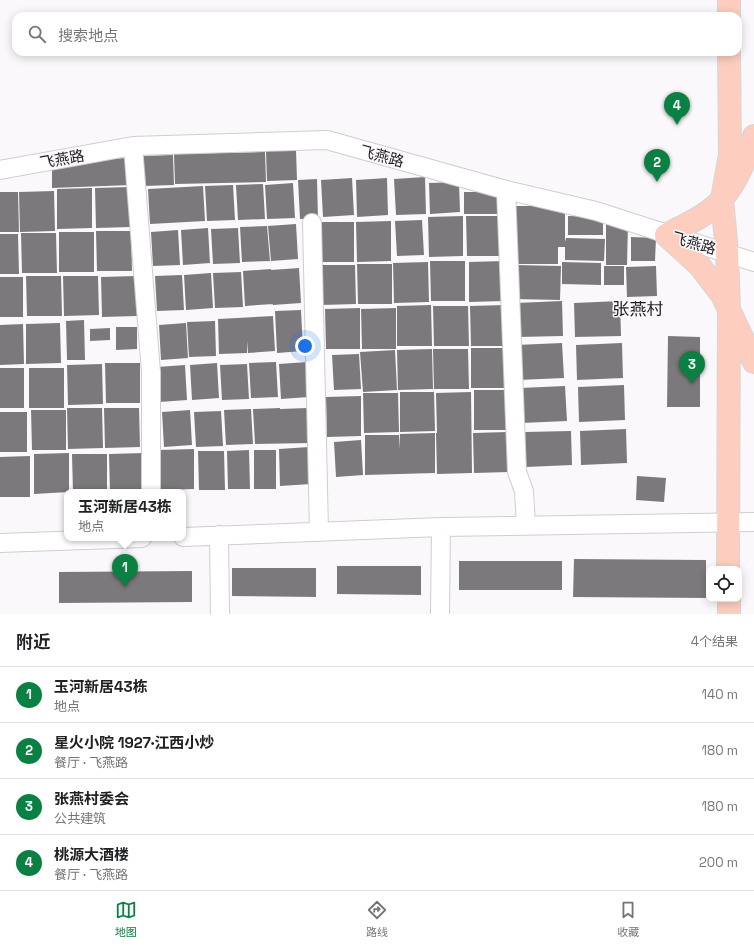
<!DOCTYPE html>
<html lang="zh">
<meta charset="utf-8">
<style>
:root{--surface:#fff;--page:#f2f2f2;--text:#202124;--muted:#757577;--line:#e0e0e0;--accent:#0b8043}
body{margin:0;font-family:"Space Grotesk","Noto Sans SC",sans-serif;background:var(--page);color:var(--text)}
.controls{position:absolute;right:12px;bottom:12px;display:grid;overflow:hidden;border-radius:8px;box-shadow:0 2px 10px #0003}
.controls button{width:36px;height:36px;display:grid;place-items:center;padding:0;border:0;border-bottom:1px solid var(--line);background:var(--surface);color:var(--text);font:20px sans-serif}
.you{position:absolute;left:305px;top:346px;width:14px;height:14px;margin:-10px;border:3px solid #fff;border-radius:50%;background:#1a73e8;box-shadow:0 0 0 6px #1a73e833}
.badge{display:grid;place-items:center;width:26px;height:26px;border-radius:50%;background:var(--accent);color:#fff;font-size:13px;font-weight:700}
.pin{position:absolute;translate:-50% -33px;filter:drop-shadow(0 1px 2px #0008)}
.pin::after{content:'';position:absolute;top:21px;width:14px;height:12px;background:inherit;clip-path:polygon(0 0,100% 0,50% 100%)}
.popup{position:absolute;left:64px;top:489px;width:122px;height:52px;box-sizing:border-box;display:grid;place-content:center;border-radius:8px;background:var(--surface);filter:drop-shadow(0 1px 3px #0005);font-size:13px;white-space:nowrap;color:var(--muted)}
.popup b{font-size:15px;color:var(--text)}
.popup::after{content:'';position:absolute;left:50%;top:100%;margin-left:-8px;border:8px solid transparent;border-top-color:var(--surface)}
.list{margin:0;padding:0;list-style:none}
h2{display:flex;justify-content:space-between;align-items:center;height:52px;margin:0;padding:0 16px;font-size:17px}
h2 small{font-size:13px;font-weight:400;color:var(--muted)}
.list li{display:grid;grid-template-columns:26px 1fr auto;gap:12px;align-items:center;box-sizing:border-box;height:56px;padding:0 16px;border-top:1px solid var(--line)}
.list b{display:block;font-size:15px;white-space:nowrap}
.list p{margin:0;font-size:13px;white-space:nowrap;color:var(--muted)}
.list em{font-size:13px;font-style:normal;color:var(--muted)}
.icon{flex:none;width:22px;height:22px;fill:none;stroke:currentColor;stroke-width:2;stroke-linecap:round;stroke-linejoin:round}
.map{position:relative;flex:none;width:754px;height:614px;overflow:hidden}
.search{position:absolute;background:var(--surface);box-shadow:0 2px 10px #0003;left:12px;right:12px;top:12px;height:44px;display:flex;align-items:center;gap:10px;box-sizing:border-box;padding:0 14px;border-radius:12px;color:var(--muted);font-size:15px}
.sheet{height:276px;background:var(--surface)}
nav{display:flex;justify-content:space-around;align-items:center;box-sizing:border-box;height:56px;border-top:1px solid var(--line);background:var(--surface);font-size:11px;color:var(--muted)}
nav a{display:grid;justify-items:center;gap:2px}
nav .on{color:var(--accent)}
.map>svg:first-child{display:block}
.building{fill:#7c797c}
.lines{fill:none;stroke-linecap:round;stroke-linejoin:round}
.minor-casing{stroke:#d0cdd1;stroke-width:20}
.major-casing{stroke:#d6d6d6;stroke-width:24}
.minor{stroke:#fff;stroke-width:18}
.major{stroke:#fdcdbf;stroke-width:22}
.labels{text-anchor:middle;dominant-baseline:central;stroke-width:3;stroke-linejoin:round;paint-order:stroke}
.street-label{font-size:15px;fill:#1d1c1e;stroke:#fbf8fc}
.quarter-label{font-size:17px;fill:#1d1c1e;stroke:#fbf8fc}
</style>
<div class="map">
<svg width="754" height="614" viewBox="0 0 754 614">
<rect width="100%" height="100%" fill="#fbf8fc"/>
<path class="building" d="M296,150L297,180L267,181L266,151Z
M265,152L266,182L175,184L174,154Z
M173,155L174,185L144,186L143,156Z
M129,158L131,185L52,188V161Z
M425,177L426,214L396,215L394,179Z
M352,178L354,215L323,217L321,180Z
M387,178L388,215L357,217L356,180Z
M317,179L318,219H300L298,180Z
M459,182L460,212L430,214L429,183Z
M293,183L295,218L267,219L265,185Z
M263,184L265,219L238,220L236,185Z
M233,185L235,220L207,221L205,186Z
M203,186L205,221L150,224L148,189Z
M130,187L131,227L96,228L95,188Z
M92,188V228L57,229V189Z
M54,191L55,231L20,232L19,192Z
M0,192H18L19,232H0Z
M464,192H503V214H464Z
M512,206H565V242L566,238L605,239L604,261L565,260V247H558V264H516Z
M463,216V256L429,257L428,217Z
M466,216H501V256H467Z
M568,216L603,217V235H568Z
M422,220L424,255L397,256L395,221Z
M391,221V261L357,262L356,222Z
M319,222H354V262H319Z
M606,223H628L627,265H606Z
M296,224L298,259L271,261L268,226Z
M267,226L270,261L242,262L240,227Z
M208,228L210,263L183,265L181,230Z
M238,228L240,263L213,264L211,229Z
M178,230L180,265L153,266L151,232Z
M96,231H131L132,271H97Z
M59,232H94V272H59Z
M21,233H56L57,273H22Z
M0,234H18L19,274H0Z
M631,237L656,238L655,261H631Z
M430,261H465V301H431Z
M504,261V301L469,302V262Z
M428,262L429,302L394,303L393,263Z
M562,262L601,263V285L562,284Z
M357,264H392V304H358Z
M320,265H355L356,304L321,305Z
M515,265L561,266L560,300L514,299Z
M604,266H624V285H604Z
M656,266L657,296L627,297L626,267Z
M299,268L301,303L273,305L271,270Z
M271,269L273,304L245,306L243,271Z
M241,272L243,307L215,308L213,273Z
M211,273L213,308L186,310L184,275Z
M182,275L184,310L157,311L155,276Z
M26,276H61L62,316H27Z
M63,276H98L99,315L64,316Z
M136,276L137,316L102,317L101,277Z
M0,277H23V317H0Z
M562,301L563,336L517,337L516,303Z
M620,301L621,336L575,337L574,303Z
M431,305L432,346H397V306Z
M505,305V346H471L470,306Z
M433,306H468L469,346H434Z
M360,308V349H326L325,309Z
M396,308V349H362L361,309Z
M301,310L303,351L277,353L275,311Z
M273,316L275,351L248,353L247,341V353L219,354L218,319Z
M84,320L85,360H67L66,321Z
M215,321L216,356L189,357L187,322Z
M60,323L61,363L26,364V324Z
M186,323L188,358L161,360L159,325Z
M23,324L24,364L0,365V325Z
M116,327H137V349L116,350Z
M110,328V340L90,341V329Z
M668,336L700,337V407H667Z
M562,343L564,378L518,380L516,345Z
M622,343L623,378L577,380L576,345Z
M471,348H506V388H471Z
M432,349L433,389L398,390L397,350Z
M433,349H468L469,389H434Z
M395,350L397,390L363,392L360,352Z
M359,354L361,389L334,390L332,355Z
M276,362L278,397L251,398L249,363Z
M307,362L309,397L281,399L279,364Z
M105,363H140V403H106Z
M217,363L219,398L192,400L190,365Z
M102,364L103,404L68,405L67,365Z
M247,364L249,399L222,400L220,365Z
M185,365L187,400L159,402L157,367Z
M0,368H24V408H0Z
M29,368H64V408H29Z
M624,385L625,420L579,422L578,387Z
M565,386L567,421L521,423L520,388Z
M474,390H508L509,430H474Z
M400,392H434L435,431L400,432Z
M471,392L472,473L437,474L436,433H459H437L436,393Z
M363,393H398L399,432L364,433Z
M361,396V436L327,437L326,397Z
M67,408H102L103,448L68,449Z
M104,408H139L140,447L105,448Z
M280,408V409L308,408L310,443L255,444L253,409Z
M251,409L253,444L226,445L224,410Z
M31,410H66V450H32Z
M190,410L192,445L164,447L162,412Z
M221,411L223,446L196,447L194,412Z
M0,412H27V452H0Z
M626,429L627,463L581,465L580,431Z
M571,431L572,465L526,467L525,432Z
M508,432L509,472L474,473L473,433Z
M435,433V473L365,475V435H399L400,449V434Z
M361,440L363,475L336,477L334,442Z
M309,447L311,484L280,486L279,449Z
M194,449V489L159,490V450Z
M249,450L250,489H228L227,451Z
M254,450H276V489H254Z
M198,451H224L225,490H199Z
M69,453V492L34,494V454Z
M144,453V492H110L109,454Z
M72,454H107V492H73Z
M30,456V497H0V457Z
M637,476L666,478L664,502L636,500Z
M574,559L706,560V598L573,597Z
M459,561H562V590H459Z
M337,566H421V595L337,594Z
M232,568H316V597L232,596Z
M192,571V602L59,603V572Z"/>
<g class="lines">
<defs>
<path id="minor" d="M133,146L151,372V492
M0,170L133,146L327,140L506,190L596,211L754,262
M506,190L517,472L524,491L526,526
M312,223L319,532
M219,535L220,614
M183,537L441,527L754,522
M0,543L142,538
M440,614L441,527"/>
<path id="major" d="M729,0V16
M754,136C746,158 738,180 723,198C709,215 685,225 666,235L699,265L722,295L754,362
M728,569L729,309L727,252L722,199L730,155L729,52
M729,599V614"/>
</defs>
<use href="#minor" class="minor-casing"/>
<use href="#major" class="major-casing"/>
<use href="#minor" class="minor"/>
<use href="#major" class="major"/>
</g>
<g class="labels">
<g class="street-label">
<text transform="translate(382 156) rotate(15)">飞燕路</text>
<text transform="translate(62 159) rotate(-10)">飞燕路</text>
<text transform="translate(694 243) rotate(16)">飞燕路</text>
</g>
<g class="quarter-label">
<text x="638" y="309">张燕村</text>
</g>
</g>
</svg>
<div class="controls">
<button><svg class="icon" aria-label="locate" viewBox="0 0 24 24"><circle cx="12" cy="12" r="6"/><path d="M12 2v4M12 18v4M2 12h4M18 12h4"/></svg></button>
</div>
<div class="you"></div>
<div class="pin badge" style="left:125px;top:587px">1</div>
<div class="popup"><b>玉河新居43栋</b>地点</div>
<div class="pin badge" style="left:657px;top:182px">2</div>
<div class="pin badge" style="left:692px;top:384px">3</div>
<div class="pin badge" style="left:677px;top:125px">4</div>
<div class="search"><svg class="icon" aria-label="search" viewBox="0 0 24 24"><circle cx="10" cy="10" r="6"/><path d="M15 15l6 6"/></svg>搜索地点</div>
</div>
<section class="sheet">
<h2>附近<small>4个结果</small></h2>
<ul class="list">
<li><span class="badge">1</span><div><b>玉河新居43栋</b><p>地点</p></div><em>140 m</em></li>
<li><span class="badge">2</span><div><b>星火小院 1927·江西小炒</b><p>餐厅 · 飞燕路</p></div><em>180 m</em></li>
<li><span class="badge">3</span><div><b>张燕村委会</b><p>公共建筑</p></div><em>180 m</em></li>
<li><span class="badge">4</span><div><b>桃源大酒楼</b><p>餐厅 · 飞燕路</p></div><em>200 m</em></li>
</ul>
</section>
<nav>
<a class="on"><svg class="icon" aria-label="map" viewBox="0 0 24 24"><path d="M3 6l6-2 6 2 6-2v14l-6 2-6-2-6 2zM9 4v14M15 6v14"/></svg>地图</a>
<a><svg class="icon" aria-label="directions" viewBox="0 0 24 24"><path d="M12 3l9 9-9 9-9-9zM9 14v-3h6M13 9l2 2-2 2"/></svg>路线</a>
<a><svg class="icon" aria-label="saved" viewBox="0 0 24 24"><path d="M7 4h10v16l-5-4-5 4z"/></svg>收藏</a>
</nav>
